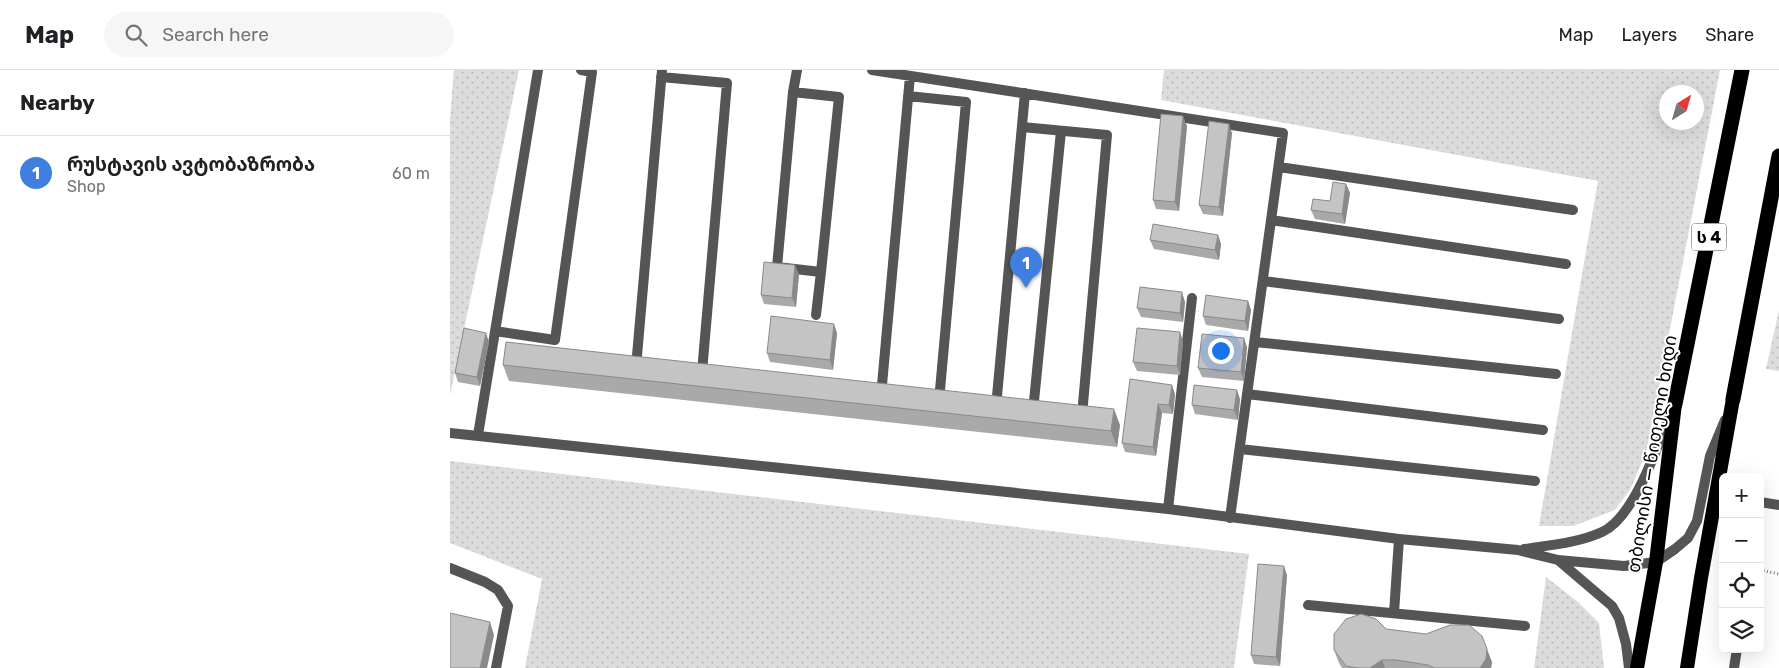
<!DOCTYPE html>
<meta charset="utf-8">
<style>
:root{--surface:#fff;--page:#f6f6f6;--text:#202124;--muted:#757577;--line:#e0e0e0;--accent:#000}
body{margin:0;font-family:Rubik,"Noto Sans Georgian",sans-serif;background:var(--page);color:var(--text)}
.controls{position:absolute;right:15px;bottom:15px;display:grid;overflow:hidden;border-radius:8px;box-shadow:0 5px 20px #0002}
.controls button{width:45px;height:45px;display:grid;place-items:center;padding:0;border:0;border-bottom:1px solid var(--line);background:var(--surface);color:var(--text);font:25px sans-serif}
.compass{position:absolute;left:1209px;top:15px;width:45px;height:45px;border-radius:50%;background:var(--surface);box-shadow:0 5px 20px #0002;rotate:37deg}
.you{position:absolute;left:770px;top:280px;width:18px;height:18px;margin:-12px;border:4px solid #fff;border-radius:50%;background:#1a73e8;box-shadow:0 0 0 8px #1a73e833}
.badge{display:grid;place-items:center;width:32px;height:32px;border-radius:50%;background:var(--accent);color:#fff;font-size:16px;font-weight:700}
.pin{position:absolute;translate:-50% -41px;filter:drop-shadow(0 1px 2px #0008)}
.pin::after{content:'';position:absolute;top:26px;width:18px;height:15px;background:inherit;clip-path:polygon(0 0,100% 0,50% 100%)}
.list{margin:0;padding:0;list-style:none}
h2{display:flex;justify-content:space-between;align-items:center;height:65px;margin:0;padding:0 20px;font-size:21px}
h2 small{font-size:16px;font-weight:400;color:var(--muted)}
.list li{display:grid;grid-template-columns:32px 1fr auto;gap:15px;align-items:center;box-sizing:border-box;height:75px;padding:0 20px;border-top:1px solid var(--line)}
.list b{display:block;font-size:19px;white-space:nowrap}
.list p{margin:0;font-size:16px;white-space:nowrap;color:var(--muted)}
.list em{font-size:16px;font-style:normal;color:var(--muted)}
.icon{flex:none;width:28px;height:28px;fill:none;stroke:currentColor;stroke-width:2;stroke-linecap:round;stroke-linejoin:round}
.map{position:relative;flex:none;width:1329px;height:598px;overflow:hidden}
header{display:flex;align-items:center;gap:30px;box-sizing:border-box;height:70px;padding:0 25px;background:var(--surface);border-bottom:1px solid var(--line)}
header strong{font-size:24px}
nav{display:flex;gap:28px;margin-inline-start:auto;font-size:18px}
.search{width:350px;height:45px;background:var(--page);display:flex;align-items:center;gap:12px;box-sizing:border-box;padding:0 18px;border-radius:28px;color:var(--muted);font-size:19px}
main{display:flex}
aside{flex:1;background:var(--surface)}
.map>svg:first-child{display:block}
.grass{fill:url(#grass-dots);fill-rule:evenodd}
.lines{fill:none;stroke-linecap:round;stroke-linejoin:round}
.path{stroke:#777;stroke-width:3;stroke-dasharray:1 2.5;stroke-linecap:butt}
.service{stroke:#555;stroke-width:10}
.minor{stroke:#555;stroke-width:10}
.trunk{stroke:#000;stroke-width:14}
.motorway{stroke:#000;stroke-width:15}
.wall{fill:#a9a9a9}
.shaded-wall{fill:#898989}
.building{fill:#c4c4c4;stroke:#898989}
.labels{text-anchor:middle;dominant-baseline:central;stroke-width:4;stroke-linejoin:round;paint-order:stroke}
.shield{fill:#fff;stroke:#4c4c4c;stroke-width:1}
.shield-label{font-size:16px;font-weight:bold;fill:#000}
.street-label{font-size:18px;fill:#000;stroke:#fff}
</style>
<header>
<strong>Map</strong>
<div class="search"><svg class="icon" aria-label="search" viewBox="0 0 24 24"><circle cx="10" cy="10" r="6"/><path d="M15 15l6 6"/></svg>Search here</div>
<nav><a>Map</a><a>Layers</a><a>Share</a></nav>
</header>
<main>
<aside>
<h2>Nearby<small></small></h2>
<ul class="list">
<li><span class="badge" style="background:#3f7fe0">1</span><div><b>რუსტავის ავტობაზრობა</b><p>Shop</p></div><em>60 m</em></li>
</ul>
</aside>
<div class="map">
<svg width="1329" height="598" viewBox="0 0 1329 598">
<defs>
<pattern id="grass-dots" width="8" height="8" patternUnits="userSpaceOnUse" patternTransform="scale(1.25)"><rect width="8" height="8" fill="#dcdcdc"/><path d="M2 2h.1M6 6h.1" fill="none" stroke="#bbb" stroke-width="1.8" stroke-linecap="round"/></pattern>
</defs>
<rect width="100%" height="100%" fill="#fff"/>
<path class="grass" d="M4,0H69L0,325V48Z
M714,0H1270L1196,383L1180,420L1165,440L1123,456H1089L1148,111L711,30ZM1246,22V52H1216V22Z
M1329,240V301L1316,299Z
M0,391L799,484L784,598H75L92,509L0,473Z
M1096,507L1128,532L1149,553L1154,598H1084Z"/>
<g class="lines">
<path class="path" d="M1310,500L1329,504"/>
<path class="service" d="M422,0L833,63L780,448
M211,7L277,13L252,302H247
M343,22L389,27L371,202L327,197L343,22L347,0
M458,26L516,32L489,331
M572,57L657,65L632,345H630
M829,97L1123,140
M821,150L1116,194
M813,211L1109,249
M366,245L371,202
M45,261L105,270L142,2L131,0
M805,272L1106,304
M190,297H186L212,0
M797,324L1093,360
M431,326L460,6
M548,337H546L575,23
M583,341L611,61
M28,365L88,0
M790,379L1085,411
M1310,432L1329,435
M718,439L742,228
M0,498L35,512L48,520L58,536L46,598
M858,535L1075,556
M944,543L949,469
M1284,598L1287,579"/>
<path class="minor" d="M0,363L718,439L949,469L1068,480L1108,490L1174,496L1206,492L1225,479L1238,468L1247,451L1260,386L1275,350
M1074,479C1100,475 1128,473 1152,462C1184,448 1207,377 1220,345
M1108,490L1162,536L1169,548L1176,574L1179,598"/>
<path class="trunk" d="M1187,598L1206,492L1225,334
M1237,598L1251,508L1283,329"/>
<path class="motorway" d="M1283,329L1329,86
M1225,334L1292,0"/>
</g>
<path class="wall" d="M737,56L729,141L706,139L703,130Z
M782,63L773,146L753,144L749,135Z
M896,114L900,123L895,154L865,149L861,140L880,131Z
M768,165L771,174L769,190L704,179L700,170Z
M349,204L346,237L314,234L311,225Z
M798,231L801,240L798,261L756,255L753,246Z
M735,232L733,252L691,247L687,238Z
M387,263L383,300L320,292L317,283Z
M733,271L730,305L687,301L683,292Z
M39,272L30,316L8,312L5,303Z
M797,277L794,311L752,307L748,298Z
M53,295L670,355L667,377L59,311Z
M680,309L725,324L723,344L712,343L706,386L675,382L672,373Z
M790,329L788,350L745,344L742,335Z
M837,505L830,596L804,594L801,585Z
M936,559L1042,592L1041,598H892L889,593L884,580Z"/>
<path class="shaded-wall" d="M733,46L737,56L729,141L725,132Z
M779,54L782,63L773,146L769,137Z
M896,114L900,123L895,154L892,144Z
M768,165L771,174L769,190L765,180Z
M345,195L349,204L346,237L342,228Z
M732,222L735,232L733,252L730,243Z
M798,231L801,240L798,261L795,251Z
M384,254L387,263L383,300L380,290Z
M730,262L733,271L730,305L727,296Z
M36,263L39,272L30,316L27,307Z
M794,268L797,277L794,311L791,302Z
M722,315L725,324L723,344L719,335Z
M787,320L790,329L788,350L784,340Z
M708,334L712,343L706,386L703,377Z
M664,339L670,355L667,377L661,361Z
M834,496L837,505L830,596L826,587Z
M40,552L44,565L37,598H30Z
M1032,566L1042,592L1041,598H1030Z
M932,590L935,598H920Z"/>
<path class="building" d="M711,44L733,46L725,132L703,130Z
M759,51L779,54L769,137L749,135Z
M883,112L896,114L892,144L861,140L863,129L880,131Z
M703,154L768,165L765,180L700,170Z
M314,192L345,195L342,228L311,225Z
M690,217L732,222L730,243L687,238Z
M756,225L798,231L795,251L753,246Z
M321,246L384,254L380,290L317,283Z
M14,258L36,263L27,307L5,303Z
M687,258L730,262L727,296L683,292Z
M752,264L794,268L791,302L748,298Z
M56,272L664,339L661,361L53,295Z
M680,309L722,315L719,335L708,334L703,377L672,373Z
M744,315L787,320L784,340L742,335Z
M808,494L834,496L826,587L801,585Z
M0,543L40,552L30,598H0Z
M911,544L926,549L936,559L976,564L1000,555H1019L1032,566L1037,579L1036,589L1030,598H984L978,595L946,590H932L920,598H908L896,596L884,580V564L896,549Z"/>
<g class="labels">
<rect class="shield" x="1241.5" y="153.5" width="35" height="27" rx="4"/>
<g class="shield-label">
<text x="1259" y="167">ს 4</text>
</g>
<g class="street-label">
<text transform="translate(1202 384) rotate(-81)">თბილისი — წითელი ხიდი</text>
</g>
</g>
</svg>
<div class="controls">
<button>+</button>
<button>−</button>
<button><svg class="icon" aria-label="locate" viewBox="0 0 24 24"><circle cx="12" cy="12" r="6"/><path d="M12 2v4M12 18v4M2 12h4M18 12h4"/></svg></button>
<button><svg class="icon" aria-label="layers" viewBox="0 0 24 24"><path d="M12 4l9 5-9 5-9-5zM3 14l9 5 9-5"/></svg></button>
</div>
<svg class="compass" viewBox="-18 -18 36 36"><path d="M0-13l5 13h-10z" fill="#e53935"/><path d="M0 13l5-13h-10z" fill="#757577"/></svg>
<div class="you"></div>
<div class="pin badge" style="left:576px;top:218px;background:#3f7fe0">1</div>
</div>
</main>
